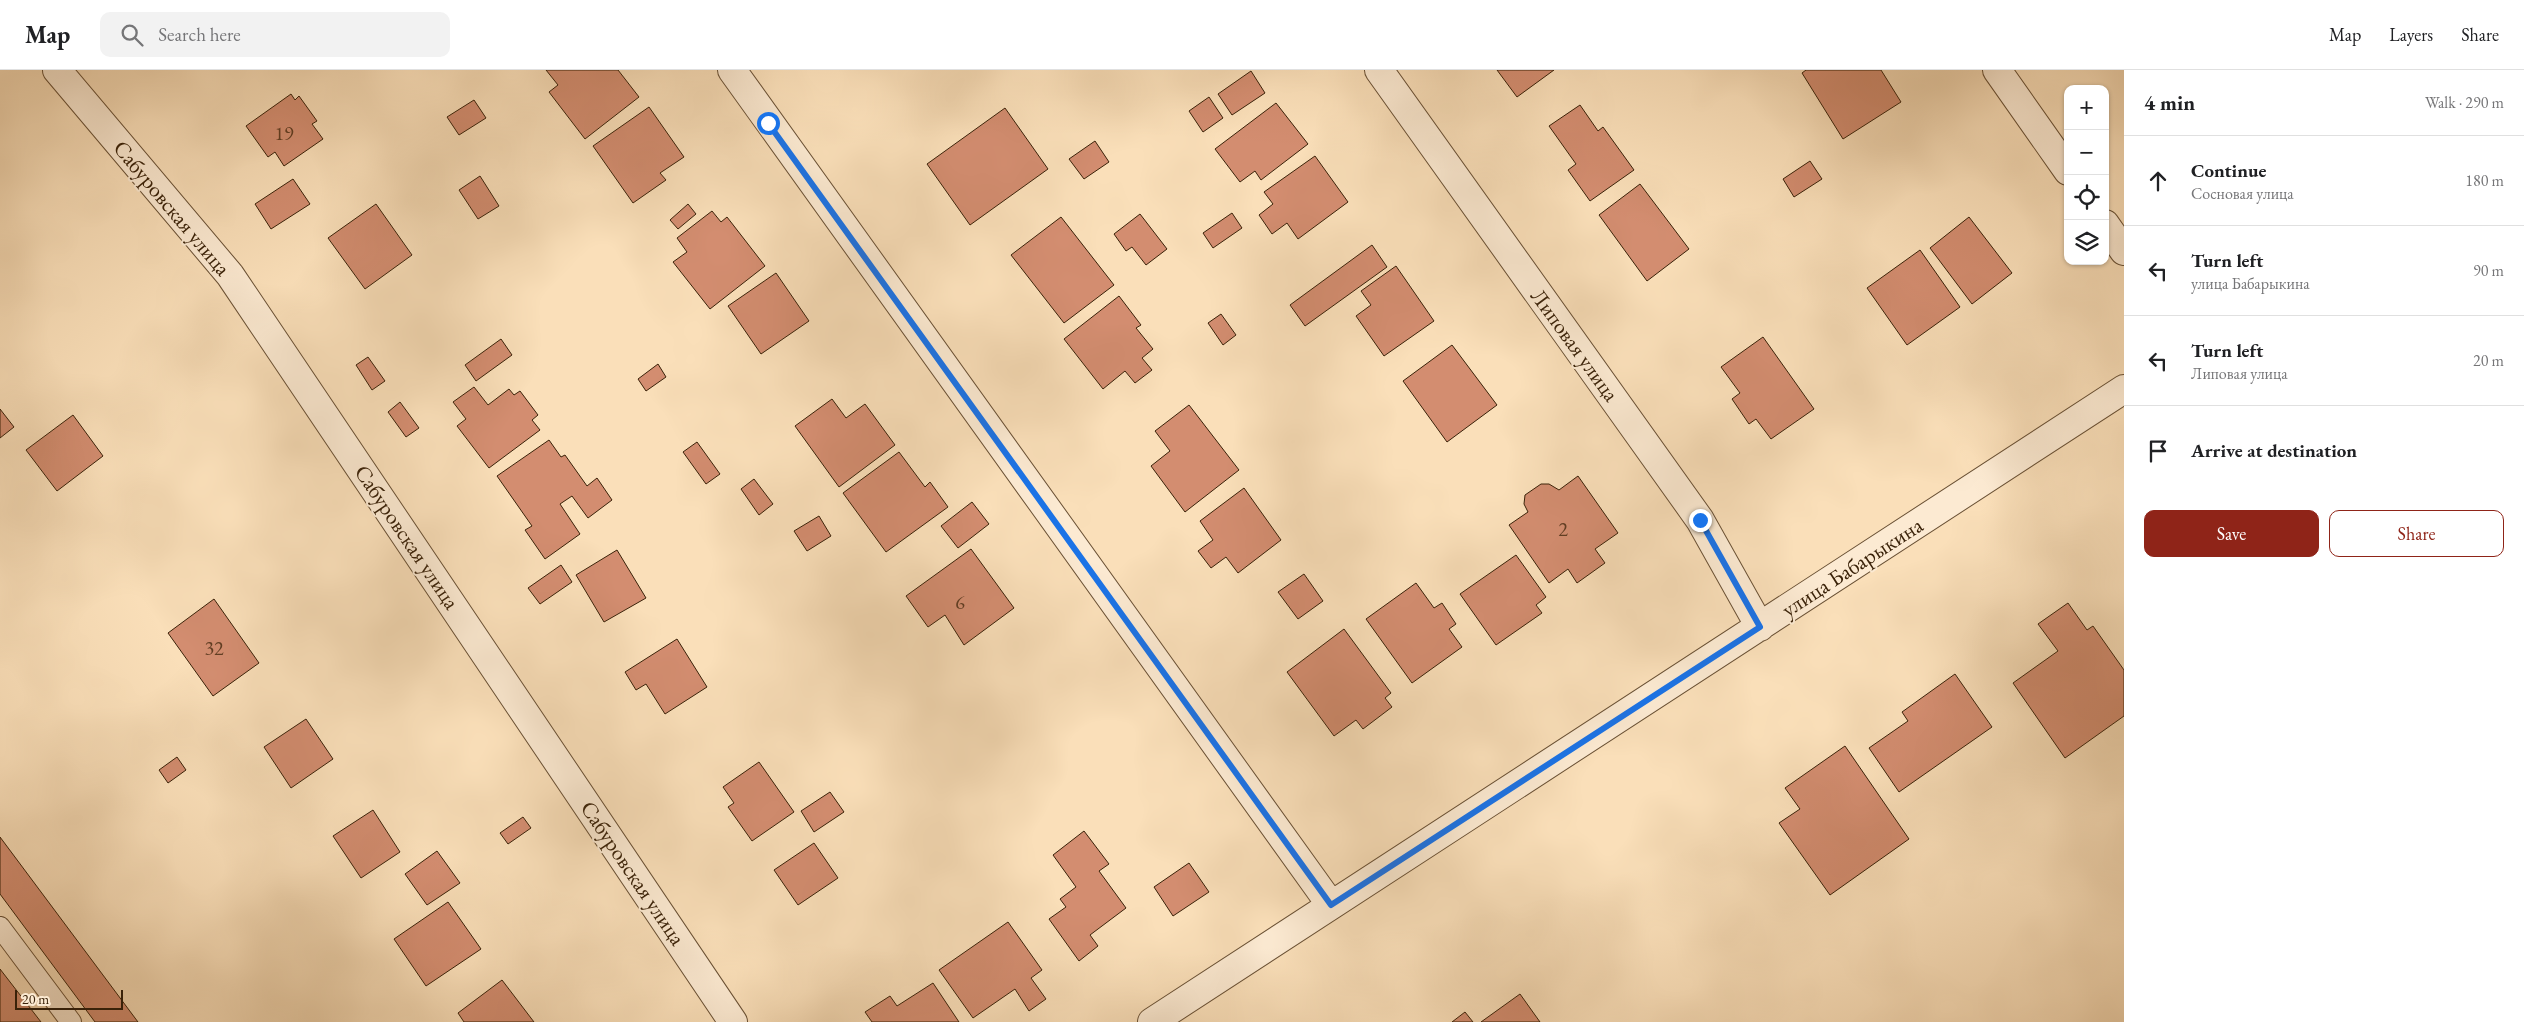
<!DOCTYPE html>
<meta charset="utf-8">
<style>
:root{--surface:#fff;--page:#f2f2f2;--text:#202124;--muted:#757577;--line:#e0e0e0;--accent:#8f2418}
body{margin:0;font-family:"EB Garamond",serif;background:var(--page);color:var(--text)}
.controls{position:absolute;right:15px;top:15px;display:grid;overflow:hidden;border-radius:10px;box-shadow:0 1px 4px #0004}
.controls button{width:45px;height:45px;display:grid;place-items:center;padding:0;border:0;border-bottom:1px solid var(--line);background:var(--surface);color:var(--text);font:25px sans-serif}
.scale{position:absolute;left:15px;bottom:12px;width:108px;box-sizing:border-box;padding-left:5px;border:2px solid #3a2209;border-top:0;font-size:14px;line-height:18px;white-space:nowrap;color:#3a2209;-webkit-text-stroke:4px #fcead2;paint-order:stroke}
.stop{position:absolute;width:15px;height:15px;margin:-11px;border:4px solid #1a73e8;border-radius:50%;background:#fff}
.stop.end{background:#1a73e8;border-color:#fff;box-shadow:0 1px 5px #0008}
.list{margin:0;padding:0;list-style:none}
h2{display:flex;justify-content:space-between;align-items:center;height:65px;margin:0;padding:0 20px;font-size:21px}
h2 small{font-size:16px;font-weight:400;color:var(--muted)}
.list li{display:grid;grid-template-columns:32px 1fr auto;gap:15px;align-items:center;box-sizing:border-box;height:90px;padding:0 20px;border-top:1px solid var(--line)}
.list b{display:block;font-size:19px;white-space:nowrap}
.list p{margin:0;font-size:16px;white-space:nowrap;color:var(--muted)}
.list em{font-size:16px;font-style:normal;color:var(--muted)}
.actions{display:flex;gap:10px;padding:15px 20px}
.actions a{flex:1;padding:11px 0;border:1px solid var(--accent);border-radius:10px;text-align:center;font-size:18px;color:var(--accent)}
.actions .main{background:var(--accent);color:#fff}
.icon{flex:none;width:28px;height:28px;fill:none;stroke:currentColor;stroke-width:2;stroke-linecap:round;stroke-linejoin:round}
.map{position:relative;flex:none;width:2124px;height:952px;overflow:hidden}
header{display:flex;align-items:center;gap:30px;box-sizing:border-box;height:70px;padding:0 25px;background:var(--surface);border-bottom:1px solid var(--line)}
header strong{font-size:24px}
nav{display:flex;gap:28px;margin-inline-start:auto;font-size:18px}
.search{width:350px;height:45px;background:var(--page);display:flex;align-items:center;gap:12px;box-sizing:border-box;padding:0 18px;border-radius:10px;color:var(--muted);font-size:19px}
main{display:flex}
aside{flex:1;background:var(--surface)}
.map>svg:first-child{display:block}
.building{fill:#d38d70;stroke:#3a2209}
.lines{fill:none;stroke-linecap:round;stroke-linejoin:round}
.service-casing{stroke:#6a5135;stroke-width:22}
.minor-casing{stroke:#6a5135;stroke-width:30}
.service{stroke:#fcead2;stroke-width:20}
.minor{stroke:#fcead2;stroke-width:28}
.route{stroke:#1a73e8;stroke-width:6}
.labels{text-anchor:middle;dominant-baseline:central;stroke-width:4;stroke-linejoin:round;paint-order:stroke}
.number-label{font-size:20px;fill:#603d23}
.street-label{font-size:22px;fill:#3a2209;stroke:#fcead2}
</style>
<header>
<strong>Map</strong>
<div class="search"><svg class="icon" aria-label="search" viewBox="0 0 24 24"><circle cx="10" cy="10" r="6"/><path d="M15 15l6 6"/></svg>Search here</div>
<nav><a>Map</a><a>Layers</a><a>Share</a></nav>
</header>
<main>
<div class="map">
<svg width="2124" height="952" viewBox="0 0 2124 952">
<rect width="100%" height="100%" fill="#fadfb9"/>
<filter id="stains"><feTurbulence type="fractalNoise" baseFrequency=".004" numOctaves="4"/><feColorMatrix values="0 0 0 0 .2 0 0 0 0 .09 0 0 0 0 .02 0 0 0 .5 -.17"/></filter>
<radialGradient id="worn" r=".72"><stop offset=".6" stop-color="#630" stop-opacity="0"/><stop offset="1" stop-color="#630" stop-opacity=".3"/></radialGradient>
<path class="building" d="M546,0H618L639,27L585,69L549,22L558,15Z
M1497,0H1554L1517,27Z
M1806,0H1881L1901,32L1843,69L1802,3Z
M1251,1L1265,23L1232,45L1218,24Z
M291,24L295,30L299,26L317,51L312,54L323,69L284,96L275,82L268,87L246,56Z
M1209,27L1223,48L1203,62L1189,41Z
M474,30L486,48L459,65L447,47Z
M1276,33L1308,74L1261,110L1255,101L1240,112L1215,79Z
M1580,35L1598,61L1603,57L1634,100L1590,131L1568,100L1576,94L1549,56Z
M649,37L684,87L660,103L666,110L633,133L593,76Z
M1005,38L1048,99L970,155L927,94Z
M1095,71L1109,92L1084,109L1069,89Z
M1315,86L1348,132L1298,169L1287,153L1272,164L1259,145L1273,134L1264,122Z
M1810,91L1822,109L1794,127L1783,109Z
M480,106L499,136L478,149L459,120Z
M293,109L310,134L271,159L255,134Z
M1640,114L1689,179L1647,211L1599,145Z
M376,134L412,185L365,219L328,168Z
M688,134L696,144L678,159L670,150Z
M712,141L721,152L727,147L765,196L710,239L673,192L687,182L677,168Z
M1232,143L1242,158L1213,178L1203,163Z
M1140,144L1167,179L1146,195L1132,177L1126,181L1114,164Z
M1061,147L1114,215L1064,253L1011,185Z
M1969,147L2012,203L1972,234L1930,178Z
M1372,175L1387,197L1305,256L1290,235Z
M1920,180L1960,237L1907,275L1867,218Z
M1396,196L1434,251L1384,286L1356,246L1371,235L1361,221Z
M776,203L809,251L761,284L728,236Z
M1119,226L1141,255L1136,258L1153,279L1142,288L1152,300L1135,313L1125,301L1103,319L1064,269Z
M1221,244L1236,265L1223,275L1208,253Z
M1763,267L1814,339L1771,369L1756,349L1749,354L1732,329L1740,323L1721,297Z
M501,269L512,285L476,311L465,295Z
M1452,275L1497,335L1447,372L1403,311Z
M368,287L385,311L372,320L356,295Z
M658,294L666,307L646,321L638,309Z
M474,317L488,335L509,319L514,325L520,321L538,345L532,350L540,360L489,398L457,356L466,349L453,332Z
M832,329L846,348L865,334L895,375L839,417L795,356Z
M400,332L419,358L406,367L388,342Z
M1189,335L1239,400L1185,442L1151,396L1170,381L1155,361Z
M0,339L14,357L0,368Z
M73,345L103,386L57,421L26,380Z
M549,370L561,387L565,385L587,416L597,408L612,430L588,448L572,426L560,434L580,464L545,489L525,460L532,456L497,406Z
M697,372L720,404L706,414L683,382Z
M899,382L925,417L930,412L948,437L886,482L843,423Z
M1578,406L1618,463L1595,479L1605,493L1577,513L1568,499L1549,513L1509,455L1528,442L1524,434L1525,425L1541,414H1549L1559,420Z
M754,409L773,434L759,445L741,419Z
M1244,418L1281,470L1238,503L1226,487L1211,498L1198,481L1213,470L1200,451Z
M972,432L989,454L958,478L941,456Z
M819,446L831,466L807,481L794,461Z
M971,479L1014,538L964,575L945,545L928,557L906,526Z
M617,480L646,528L604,552L576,505Z
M1516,485L1546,527L1536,535L1542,543L1496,575L1460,524Z
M561,495L572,512L540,534L528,518Z
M1304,504L1323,531L1298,549L1278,522Z
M1416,513L1434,538L1442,533L1456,554L1449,559L1462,577L1412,613L1366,549Z
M214,529L259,593L213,626L168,563Z
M2068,533L2087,560L2093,556L2124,600V646L2065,688L2013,613L2058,581L2038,554Z
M1344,559L1391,623L1385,628L1392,637L1363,659L1356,650L1334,666L1287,602Z
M677,569L707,617L665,644L646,614L636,620L625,602Z
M1955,604L1992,657L1899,722L1869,678L1908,651L1902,642Z
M306,649L333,689L291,718L264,677Z
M1845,676L1909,769L1830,825L1779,753L1800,739L1785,718Z
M177,687L186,700L168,713L159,700Z
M759,692L794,742L752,771L728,737L734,733L723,717Z
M830,722L844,742L814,762L801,741Z
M373,740L400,782L361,808L333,766Z
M523,747L531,758L508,774L500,763Z
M1084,761L1109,794L1099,801L1126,838L1090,865L1098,876L1079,891L1049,849L1066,837L1060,829L1076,817L1053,785Z
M0,767L138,952H95L0,824Z
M814,773L838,808L798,835L774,800Z
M437,781L460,813L427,835L405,804Z
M1189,793L1209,822L1173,846L1154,817Z
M448,832L481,879L426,916L394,869Z
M1008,852L1042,900L1031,908L1046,929L1029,941L1015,919L973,948L939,900Z
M0,899L41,952H0Z
M502,910L534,952H464L458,943Z
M933,913L959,952H872L865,942L890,926L897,936Z
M1520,924L1540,952H1481Z
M1465,942L1473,952H1452Z"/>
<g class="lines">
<defs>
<path id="service" d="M0,857L71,952"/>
<path id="minor" d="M57,0L230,205L733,952
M732,0L1331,835
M1379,0L1700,450L1760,557
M1997,0L2068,101
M2105,154L2124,181
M1152,952L2124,319"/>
</defs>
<use href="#service" class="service-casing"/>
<use href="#minor" class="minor-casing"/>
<use href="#service" class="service"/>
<use href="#minor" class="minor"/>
</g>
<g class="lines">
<path class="route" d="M768,53L1331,835L1760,557L1700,450"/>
</g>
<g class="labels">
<g class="number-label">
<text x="284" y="63">19</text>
<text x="1563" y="459">2</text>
<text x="960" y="532">6</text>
<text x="214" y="578">32</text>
</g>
<g class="street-label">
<text transform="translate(172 138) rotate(50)">Сабуровская улица</text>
<text transform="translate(1575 275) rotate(54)">Липовая улица</text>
<text transform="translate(407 467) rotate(56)">Сабуровская улица</text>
<text transform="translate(1852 497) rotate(-33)">улица Бабарыкина</text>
<text transform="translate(633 803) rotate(56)">Сабуровская улица</text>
</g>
</g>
<rect width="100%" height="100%" filter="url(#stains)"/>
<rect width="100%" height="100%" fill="url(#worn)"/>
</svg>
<div class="controls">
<button>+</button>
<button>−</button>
<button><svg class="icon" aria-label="locate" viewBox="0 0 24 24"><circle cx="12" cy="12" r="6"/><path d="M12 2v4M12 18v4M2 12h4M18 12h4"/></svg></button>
<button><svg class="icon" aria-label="layers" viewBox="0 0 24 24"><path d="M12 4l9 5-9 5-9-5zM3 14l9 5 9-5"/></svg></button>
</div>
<div class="scale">20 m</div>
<div class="stop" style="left:768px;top:53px"></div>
<div class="stop end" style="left:1700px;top:450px"></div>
</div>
<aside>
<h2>4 min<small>Walk · 290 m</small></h2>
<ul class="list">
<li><svg class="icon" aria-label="ahead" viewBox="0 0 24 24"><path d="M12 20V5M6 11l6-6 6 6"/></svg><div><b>Continue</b><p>Сосновая улица</p></div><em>180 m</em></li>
<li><svg class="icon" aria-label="left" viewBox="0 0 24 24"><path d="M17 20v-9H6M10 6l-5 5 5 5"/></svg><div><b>Turn left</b><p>улица Бабарыкина</p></div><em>90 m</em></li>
<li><svg class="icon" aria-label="left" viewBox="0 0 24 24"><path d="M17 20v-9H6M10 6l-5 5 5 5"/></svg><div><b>Turn left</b><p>Липовая улица</p></div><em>20 m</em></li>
<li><svg class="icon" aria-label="arrive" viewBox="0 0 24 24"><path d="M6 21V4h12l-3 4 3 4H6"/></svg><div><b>Arrive at destination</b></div></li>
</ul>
<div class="actions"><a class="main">Save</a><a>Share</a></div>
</aside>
</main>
